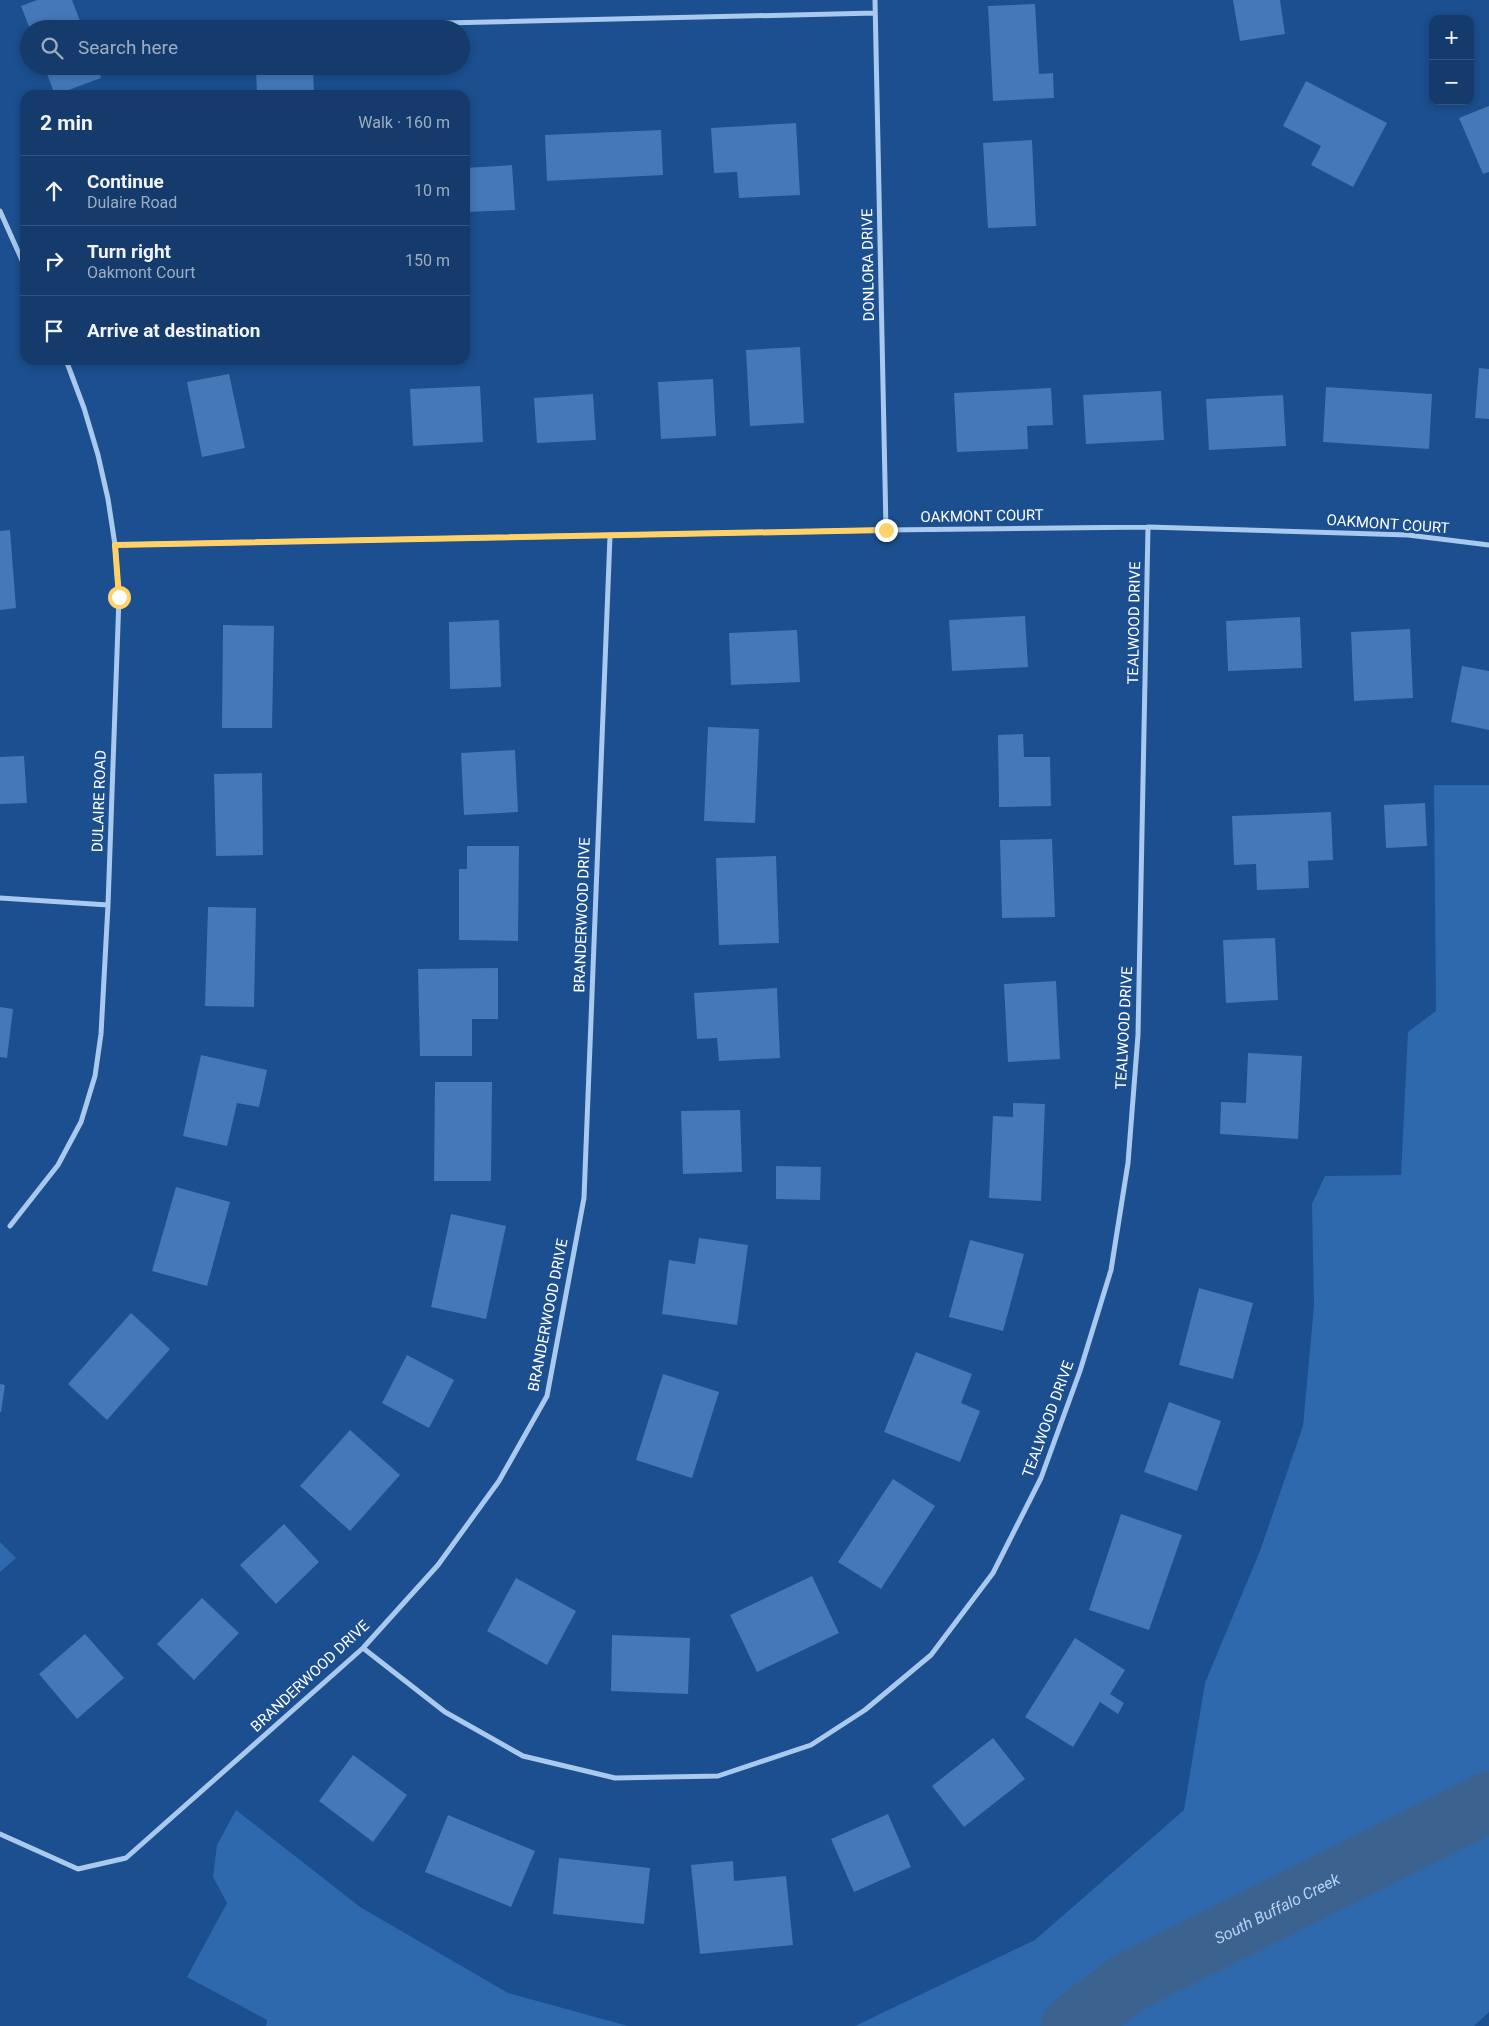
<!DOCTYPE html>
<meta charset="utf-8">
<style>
:root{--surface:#143b6b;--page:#1d4271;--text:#f1f3f6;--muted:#9dadc1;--line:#33557e}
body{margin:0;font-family:Roboto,sans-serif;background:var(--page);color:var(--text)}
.controls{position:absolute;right:15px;top:15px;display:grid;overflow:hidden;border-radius:10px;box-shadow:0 2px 8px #0003}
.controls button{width:45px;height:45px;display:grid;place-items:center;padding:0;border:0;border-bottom:1px solid var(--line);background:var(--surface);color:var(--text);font:25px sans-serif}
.stop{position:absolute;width:15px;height:15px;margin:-11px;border:4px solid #ffd166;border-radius:50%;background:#fff}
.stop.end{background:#ffd166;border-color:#fff;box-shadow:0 1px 5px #0008}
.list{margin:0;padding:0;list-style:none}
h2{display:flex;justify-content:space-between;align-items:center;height:65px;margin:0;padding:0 20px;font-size:21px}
h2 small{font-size:16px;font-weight:400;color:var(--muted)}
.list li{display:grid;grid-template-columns:32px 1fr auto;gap:15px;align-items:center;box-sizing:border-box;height:70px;padding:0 20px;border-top:1px solid var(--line)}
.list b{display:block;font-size:19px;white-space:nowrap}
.list p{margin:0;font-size:16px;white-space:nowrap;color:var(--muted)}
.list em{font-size:16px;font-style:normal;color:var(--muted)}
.icon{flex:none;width:28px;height:28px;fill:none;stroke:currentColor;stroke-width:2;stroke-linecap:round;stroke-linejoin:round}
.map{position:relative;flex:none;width:1489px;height:2026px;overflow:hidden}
.search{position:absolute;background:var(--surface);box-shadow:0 2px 8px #0003;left:20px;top:20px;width:450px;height:55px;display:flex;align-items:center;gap:12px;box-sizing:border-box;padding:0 18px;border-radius:28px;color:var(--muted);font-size:19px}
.panel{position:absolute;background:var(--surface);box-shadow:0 2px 8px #0003;left:20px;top:90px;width:450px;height:275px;border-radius:15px}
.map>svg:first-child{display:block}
.green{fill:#2e69ad}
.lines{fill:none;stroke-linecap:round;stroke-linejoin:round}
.river{stroke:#3c6290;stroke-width:61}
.building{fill:#4478b7}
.minor{stroke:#a9c9ee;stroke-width:5}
.route{stroke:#ffd166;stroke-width:6}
.labels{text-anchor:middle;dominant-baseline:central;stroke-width:5;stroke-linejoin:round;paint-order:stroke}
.street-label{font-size:15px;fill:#fff;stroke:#1b4f8f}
.water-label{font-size:16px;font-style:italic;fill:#b5d3f5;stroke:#1b4f8f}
</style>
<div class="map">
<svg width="1489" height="2026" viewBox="0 0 1489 2026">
<rect width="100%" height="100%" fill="#1b4f8f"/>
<path class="green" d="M1434,785H1489V2012L1474,2026H855L1035,1940L1184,1810L1205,1683L1260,1551L1303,1426L1314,1306L1312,1204L1325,1176L1401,1175L1408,1032L1436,1011Z
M0,1542L16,1558L0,1572Z
M236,1810L360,1907L508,1993L628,2026H266L267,2020L187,1977L227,1903L213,1877L217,1845Z"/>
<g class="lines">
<path class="river" id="s1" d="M1071,2026L1128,1983L1489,1802"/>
</g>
<path class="building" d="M37,0H72L83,29H30L21,6Z
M1233,0H1280L1285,34L1240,41Z
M1035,4L1039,74L1053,73L1054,98L993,101L988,6Z
M44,66H97L101,78L55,95Z
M256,66H313L314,95H257Z
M1306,81L1387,123L1353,187L1311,165L1321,146L1283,126Z
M1489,106V172L1483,174L1459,118Z
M796,123L800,195L739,198L737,172L714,173L711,128Z
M661,130L663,175L547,181L545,135Z
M1032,140L1036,226L988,228L983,143Z
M512,165L515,210L465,212V168Z
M800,347L804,423L750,426L746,350Z
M1479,368L1489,369V419L1475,418Z
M229,374L245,448L202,457L187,382Z
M713,379L716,436L661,439L658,382Z
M480,386L483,442L413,446L410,389Z
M1326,387L1432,394L1429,449L1323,442Z
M1051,388L1053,425L1027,426L1028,449L957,452L954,393Z
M1161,391L1164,440L1086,444L1083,395Z
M593,394L596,440L537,443L534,398Z
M1283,395L1286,446L1209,450L1206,399Z
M10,530L16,608L0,610V531Z
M1025,616L1028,667L952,671L949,620Z
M1300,617L1302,668L1228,671L1226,621Z
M499,620L501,687L450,689L449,622Z
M223,625L274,626L272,728H222Z
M1410,629L1413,698L1354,701L1351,632Z
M797,630L800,682L731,685L729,633Z
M1462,666L1489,671V730L1451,722Z
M708,727L759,729L755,823L704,821Z
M1023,734L1024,757H1050L1051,806L999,807L998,735Z
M515,750L518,812L464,815L461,753Z
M24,756L27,803L0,804V757Z
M262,773L263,855L216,856L214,774Z
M1425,803L1427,846L1386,848L1384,805Z
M1331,812L1333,860L1308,861L1309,888L1257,890L1256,864L1234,865L1232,816Z
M1052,839L1055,917L1002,918L1000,840Z
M467,846H519L518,941L459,940V869H467Z
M776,856L779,943L719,945L716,858Z
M208,907L256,908L254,1007L205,1006Z
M1275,938L1278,1000L1226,1003L1223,940Z
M498,968V1019H472V1056H420L418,969Z
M1056,981L1060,1059L1008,1062L1004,984Z
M777,988L780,1058L719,1061L717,1038L697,1039L694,993Z
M0,1007L13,1009L7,1058L0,1057Z
M1248,1053L1302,1056L1298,1139L1220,1134L1221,1102L1246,1103Z
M201,1055L267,1070L259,1107L237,1103L227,1146L183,1136Z
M435,1082H492L491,1181H434Z
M1013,1103L1045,1104L1041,1201L989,1198L993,1116L1013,1117Z
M740,1110L742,1172L683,1174L681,1111Z
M776,1166L821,1167L820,1200L776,1199Z
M176,1187L230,1202L207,1286L152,1271Z
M451,1214L506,1226L486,1319L431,1307Z
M699,1238L748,1245L737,1325L662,1314L669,1260L695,1264Z
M970,1240L1024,1254L1003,1331L949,1317Z
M1199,1288L1253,1303L1233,1379L1179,1365Z
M131,1313L170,1349L107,1420L68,1384Z
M916,1352L972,1374L961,1403L980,1411L960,1462L884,1432Z
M407,1355L454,1380L429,1428L382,1403Z
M663,1374L719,1392L692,1478L636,1460Z
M0,1384L5,1385L1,1412H0Z
M1169,1402L1221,1421L1197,1491L1144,1472Z
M350,1430L400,1475L350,1531L300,1486Z
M893,1479L935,1506L881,1589L838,1562Z
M1121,1514L1182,1535L1149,1630L1089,1610Z
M284,1524L319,1562L276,1604L240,1565Z
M812,1576L839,1633L757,1672L730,1615Z
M516,1578L576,1611L547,1665L487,1631Z
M202,1598L239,1633L194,1680L157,1644Z
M85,1634L124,1678L77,1719L39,1674Z
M612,1635L690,1638L688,1694L611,1691Z
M1075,1638L1125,1670L1110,1694L1124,1703L1118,1714L1100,1702L1073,1747L1025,1717Z
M993,1738L1025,1779L964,1827L932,1786Z
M353,1755L407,1795L373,1842L319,1801Z
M888,1814L911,1867L854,1892L831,1839Z
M448,1815L535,1851L511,1907L425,1872Z
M559,1858L650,1868L644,1924L553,1914Z
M733,1861L734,1881L786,1876L793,1945L700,1954L691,1865Z"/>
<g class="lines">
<path class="minor" d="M875,0L886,530
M445,23L875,13
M0,211L25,267
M115,545L886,530L1148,527L1408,535L1489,545
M0,898L108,905
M10,1226L58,1165L81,1122L95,1076L101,1034L108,905L119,597L115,545L108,499L98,455L84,408L66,360
M363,1648L445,1712L523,1756L615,1778L718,1776L811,1745L865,1710L931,1655L993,1573L1041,1478L1080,1371L1111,1270L1128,1163L1138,1035L1148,527
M0,1834L78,1869L126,1858L363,1648L438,1565L499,1481L547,1396L584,1198L610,536"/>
</g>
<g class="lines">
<path class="route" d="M119,597L115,545L886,530"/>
</g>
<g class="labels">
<g class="street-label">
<text transform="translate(868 265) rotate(-91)">DONLORA DRIVE</text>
<text transform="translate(982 516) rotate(-1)">OAKMONT COURT</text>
<text transform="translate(1388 524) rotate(4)">OAKMONT COURT</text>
<text transform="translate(1134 623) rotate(-89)">TEALWOOD DRIVE</text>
<text transform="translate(99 801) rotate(-88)">DULAIRE ROAD</text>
<text transform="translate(582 915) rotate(-88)">BRANDERWOOD DRIVE</text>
<text transform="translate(1124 1028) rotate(-87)">TEALWOOD DRIVE</text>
<text transform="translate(548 1315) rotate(-79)">BRANDERWOOD DRIVE</text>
<text transform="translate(1048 1419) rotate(-70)">TEALWOOD DRIVE</text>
<text transform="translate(310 1676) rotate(-43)">BRANDERWOOD DRIVE</text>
</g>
<g class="water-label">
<text stroke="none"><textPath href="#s1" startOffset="238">South Buffalo Creek</textPath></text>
</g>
</g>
</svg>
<div class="controls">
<button>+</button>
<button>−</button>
</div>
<div class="stop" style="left:119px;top:597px"></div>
<div class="stop end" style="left:886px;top:530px"></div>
<div class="search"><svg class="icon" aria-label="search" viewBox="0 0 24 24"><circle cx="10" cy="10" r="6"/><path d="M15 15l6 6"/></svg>Search here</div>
<section class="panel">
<h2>2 min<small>Walk · 160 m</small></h2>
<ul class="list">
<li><svg class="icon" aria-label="ahead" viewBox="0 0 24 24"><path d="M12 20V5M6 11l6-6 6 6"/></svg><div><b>Continue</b><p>Dulaire Road</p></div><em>10 m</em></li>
<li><svg class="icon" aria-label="right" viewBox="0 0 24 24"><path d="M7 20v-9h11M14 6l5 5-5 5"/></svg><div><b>Turn right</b><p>Oakmont Court</p></div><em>150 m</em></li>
<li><svg class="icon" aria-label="arrive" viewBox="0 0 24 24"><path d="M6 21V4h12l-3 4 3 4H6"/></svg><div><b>Arrive at destination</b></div></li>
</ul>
</section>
</div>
